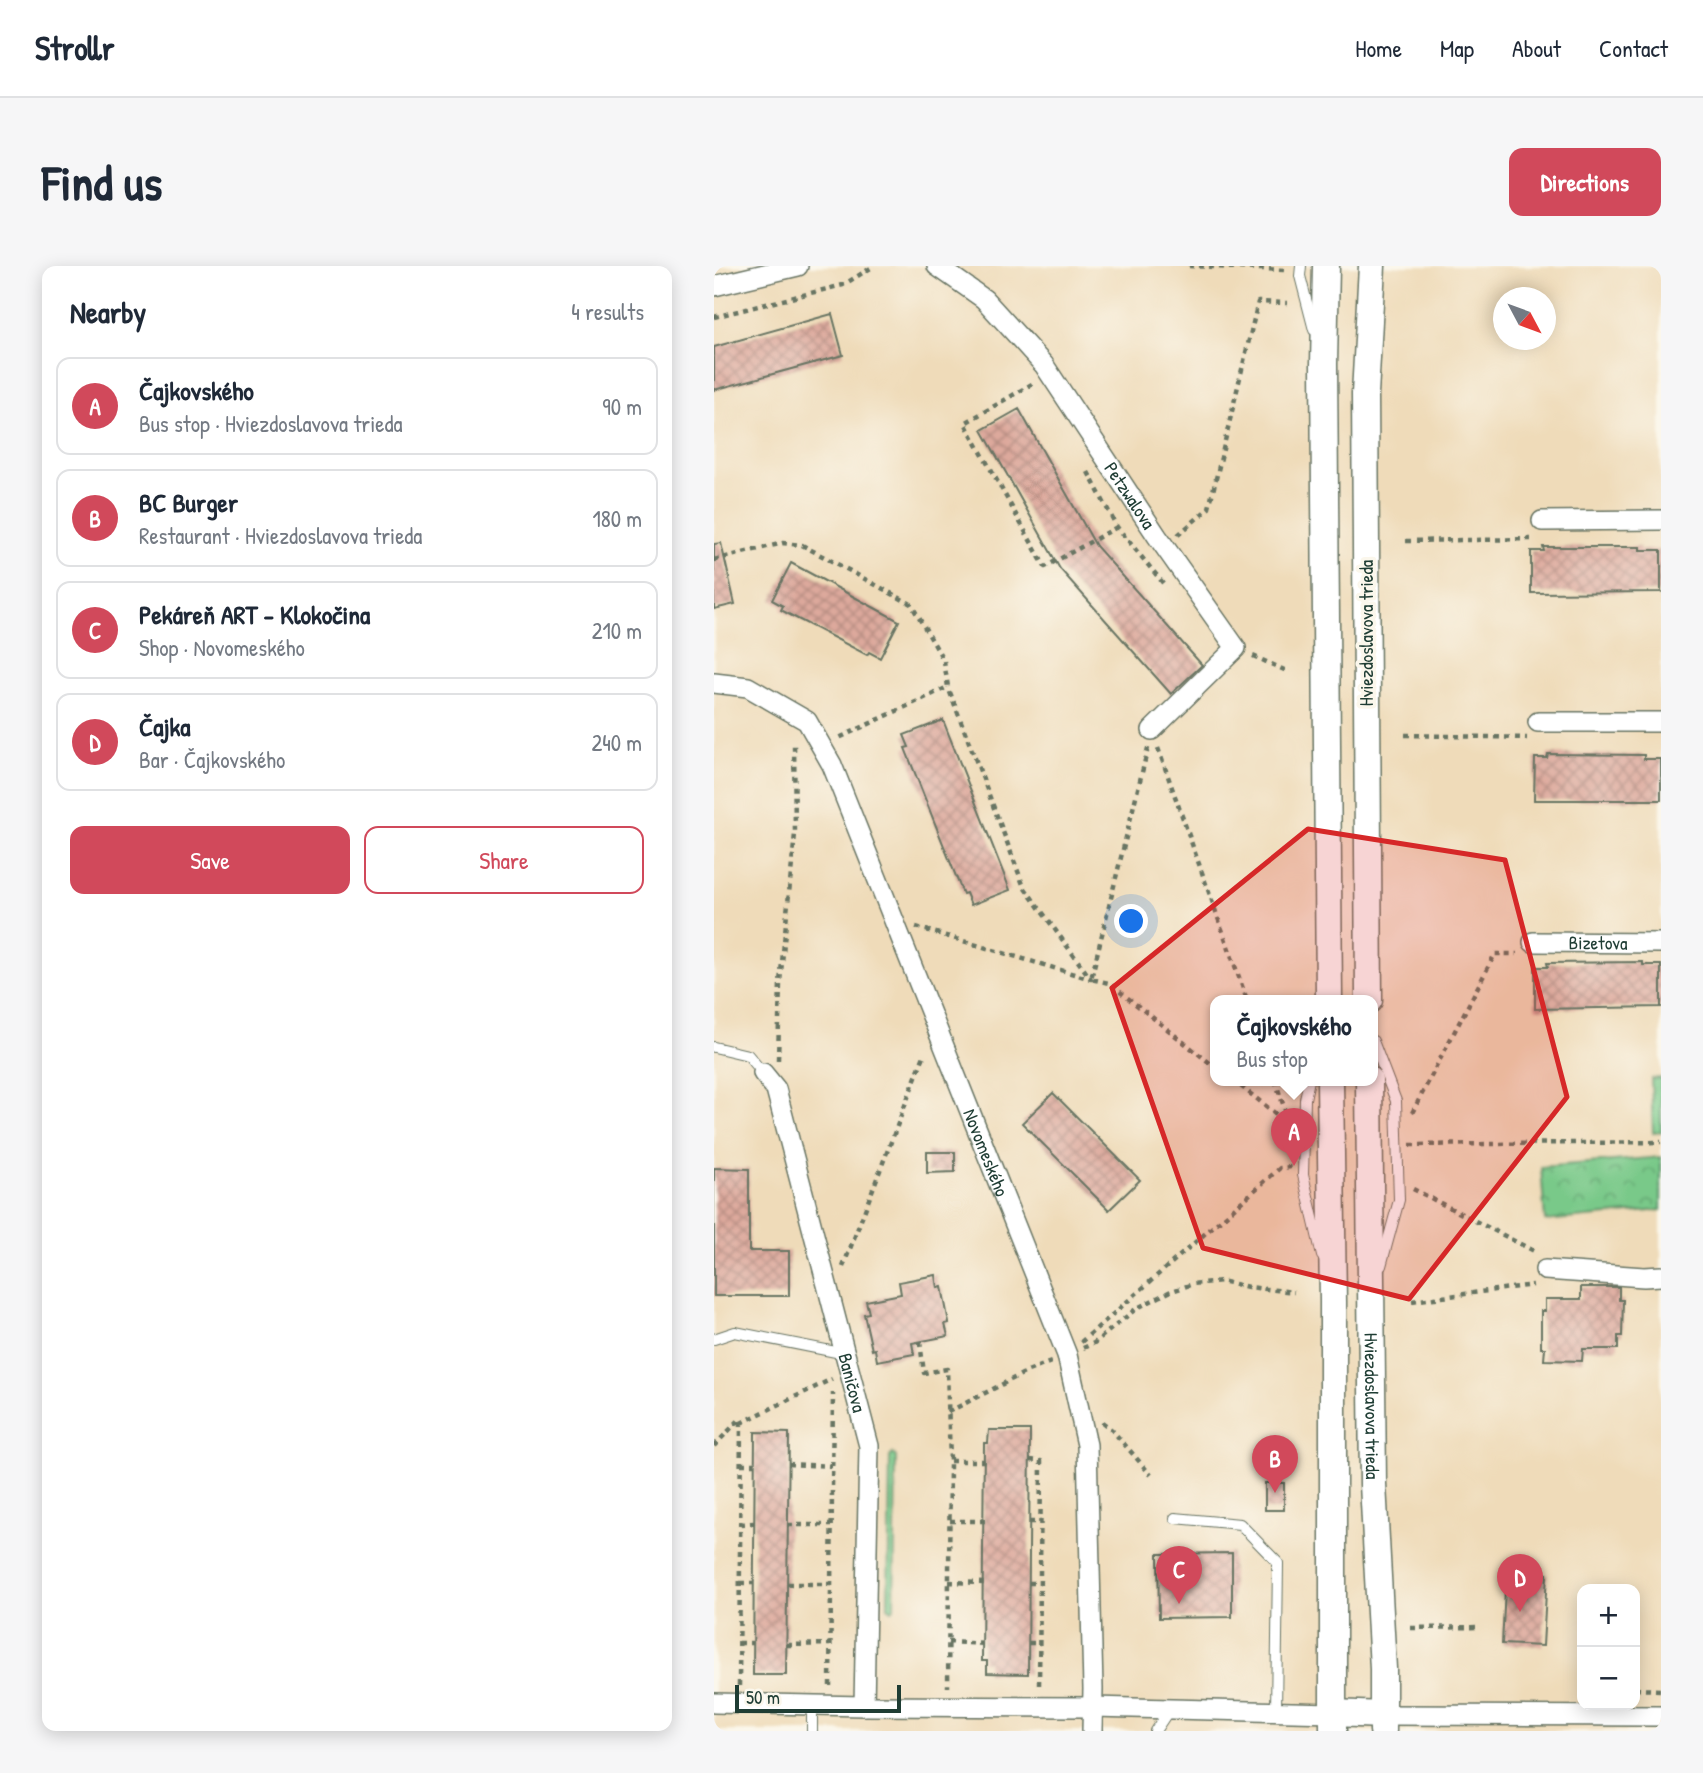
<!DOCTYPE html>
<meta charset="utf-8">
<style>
:root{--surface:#fff;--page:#f6f6f7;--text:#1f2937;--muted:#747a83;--line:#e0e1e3;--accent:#d1495b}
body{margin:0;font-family:"Patrick Hand",sans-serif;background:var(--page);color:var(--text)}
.controls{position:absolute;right:21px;bottom:21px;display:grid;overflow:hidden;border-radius:14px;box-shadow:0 4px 18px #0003}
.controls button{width:63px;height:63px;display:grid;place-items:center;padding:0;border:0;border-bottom:2px solid var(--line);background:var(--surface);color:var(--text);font:35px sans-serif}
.compass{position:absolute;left:779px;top:21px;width:63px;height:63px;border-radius:50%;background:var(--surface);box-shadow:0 4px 18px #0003;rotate:131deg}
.scale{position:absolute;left:21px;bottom:18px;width:166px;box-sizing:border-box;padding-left:7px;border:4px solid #1f3d34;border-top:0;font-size:19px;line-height:24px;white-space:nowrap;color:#1f3d34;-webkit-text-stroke:5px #fbf7ec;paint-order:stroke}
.you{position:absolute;left:418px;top:656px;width:24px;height:24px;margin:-18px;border:5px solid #fff;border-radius:50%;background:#1a73e8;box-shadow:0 0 0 10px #1a73e833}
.badge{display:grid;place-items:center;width:46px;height:46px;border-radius:50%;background:var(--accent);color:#fff;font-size:23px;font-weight:700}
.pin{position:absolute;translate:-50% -58px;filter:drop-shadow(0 2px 4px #0008)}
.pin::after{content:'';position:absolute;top:37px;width:24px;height:21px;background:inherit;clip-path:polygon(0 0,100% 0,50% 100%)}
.popup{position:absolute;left:496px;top:729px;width:168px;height:91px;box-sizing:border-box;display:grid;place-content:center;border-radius:14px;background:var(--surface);filter:drop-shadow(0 2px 5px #0005);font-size:23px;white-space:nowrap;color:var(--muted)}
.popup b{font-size:26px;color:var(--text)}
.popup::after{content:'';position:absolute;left:50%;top:100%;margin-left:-14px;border:14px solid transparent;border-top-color:var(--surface)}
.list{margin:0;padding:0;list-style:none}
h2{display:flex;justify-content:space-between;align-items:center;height:91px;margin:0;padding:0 28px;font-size:30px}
h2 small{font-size:23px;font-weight:400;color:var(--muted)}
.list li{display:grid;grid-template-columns:46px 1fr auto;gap:21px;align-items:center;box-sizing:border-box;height:98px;margin:0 14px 14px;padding:0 14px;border:2px solid var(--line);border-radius:14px}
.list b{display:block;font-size:26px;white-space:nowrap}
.list p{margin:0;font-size:23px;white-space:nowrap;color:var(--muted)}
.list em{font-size:23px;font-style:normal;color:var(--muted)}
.actions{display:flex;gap:14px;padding:21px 28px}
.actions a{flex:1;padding:16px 0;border:2px solid var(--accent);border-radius:14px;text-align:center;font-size:24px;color:var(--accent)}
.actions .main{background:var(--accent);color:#fff}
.map{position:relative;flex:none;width:947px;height:1465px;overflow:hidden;border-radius:14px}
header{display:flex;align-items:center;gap:42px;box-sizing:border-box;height:98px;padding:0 35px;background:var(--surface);border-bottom:2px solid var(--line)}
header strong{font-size:33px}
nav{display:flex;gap:38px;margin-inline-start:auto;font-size:24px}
.intro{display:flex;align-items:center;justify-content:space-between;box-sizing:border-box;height:168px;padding:0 42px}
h1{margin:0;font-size:49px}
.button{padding:18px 32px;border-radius:14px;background:var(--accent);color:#fff;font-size:24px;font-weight:700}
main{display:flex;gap:42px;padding:0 42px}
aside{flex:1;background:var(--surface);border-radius:14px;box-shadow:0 4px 18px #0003}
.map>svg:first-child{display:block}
.grass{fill:#79c989;stroke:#4c835e;stroke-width:2}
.park{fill:url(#park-crowns);stroke:#4c835e;stroke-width:2}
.building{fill:url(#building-cross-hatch)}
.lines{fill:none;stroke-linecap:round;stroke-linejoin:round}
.lane-casing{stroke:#687463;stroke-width:12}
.street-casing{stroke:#687463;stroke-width:22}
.secondary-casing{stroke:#687463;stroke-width:29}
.path{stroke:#687463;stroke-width:4.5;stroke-dasharray:5 5;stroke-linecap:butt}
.lane{stroke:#fff;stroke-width:10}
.street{stroke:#fff;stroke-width:19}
.secondary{stroke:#fff;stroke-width:26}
.marked{fill:#d62828;fill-opacity:0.2;stroke:#d62828;stroke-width:5;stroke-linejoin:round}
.labels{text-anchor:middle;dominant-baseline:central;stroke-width:7;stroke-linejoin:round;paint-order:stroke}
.street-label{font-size:19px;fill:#1f3d34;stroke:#fbf7ec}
</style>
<header>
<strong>Strollr</strong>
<nav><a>Home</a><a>Map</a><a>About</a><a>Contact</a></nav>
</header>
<div class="intro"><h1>Find us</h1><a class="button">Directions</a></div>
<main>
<aside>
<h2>Nearby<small>4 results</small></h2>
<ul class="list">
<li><span class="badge">A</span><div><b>Čajkovského</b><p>Bus stop · Hviezdoslavova trieda</p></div><em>90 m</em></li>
<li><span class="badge">B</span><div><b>BC Burger</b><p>Restaurant · Hviezdoslavova trieda</p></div><em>180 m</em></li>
<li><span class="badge">C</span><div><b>Pekáreň ART - Klokočina</b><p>Shop · Novomeského</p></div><em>210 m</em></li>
<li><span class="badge">D</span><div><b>Čajka</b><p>Bar · Čajkovského</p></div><em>240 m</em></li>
</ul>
<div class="actions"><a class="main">Save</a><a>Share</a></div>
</aside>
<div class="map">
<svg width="947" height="1465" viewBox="0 0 947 1465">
<defs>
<pattern id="park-crowns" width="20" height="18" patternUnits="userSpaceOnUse" patternTransform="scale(1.75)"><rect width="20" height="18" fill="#79c989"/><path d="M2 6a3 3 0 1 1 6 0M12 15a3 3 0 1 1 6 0" fill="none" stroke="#63a471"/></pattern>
<pattern id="building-cross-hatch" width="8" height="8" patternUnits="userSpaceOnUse" patternTransform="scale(1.75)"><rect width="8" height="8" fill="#dda99c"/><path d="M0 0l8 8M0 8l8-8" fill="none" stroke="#b38b80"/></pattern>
</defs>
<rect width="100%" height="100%" fill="#fbf7ec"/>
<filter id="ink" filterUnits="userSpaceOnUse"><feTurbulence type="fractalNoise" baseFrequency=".0143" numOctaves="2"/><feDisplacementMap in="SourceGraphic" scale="14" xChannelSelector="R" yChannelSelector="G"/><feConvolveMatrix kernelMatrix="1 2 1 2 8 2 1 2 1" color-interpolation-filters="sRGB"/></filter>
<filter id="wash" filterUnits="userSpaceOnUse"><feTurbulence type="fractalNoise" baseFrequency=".00686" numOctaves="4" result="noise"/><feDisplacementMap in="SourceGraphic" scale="28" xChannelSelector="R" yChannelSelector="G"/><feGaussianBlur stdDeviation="1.57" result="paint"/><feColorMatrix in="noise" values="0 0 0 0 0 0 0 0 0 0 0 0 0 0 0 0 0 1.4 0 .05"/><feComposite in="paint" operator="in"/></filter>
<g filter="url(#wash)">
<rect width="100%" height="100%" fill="#efdbb9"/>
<path class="grass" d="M947,812V866L939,867L937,813Z
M179,1188L182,1191L180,1342L178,1344L174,1341L176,1191Z"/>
<path class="park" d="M947,891V944L831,955L827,901Z"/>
<g id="blocks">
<path class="building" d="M118,48L129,89L0,124V81Z
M305,143L382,280L488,399L457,428L346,303L268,164Z
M7,277L21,338L0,343V278Z
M829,281H926V284H947V326L817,327V285H830Z
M77,297L185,355L166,392L155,386L153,389L80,351L67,344L69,340L58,334Z
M229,454L296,624L257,639L252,627L249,628L191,482L195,481L190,469Z
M834,488L930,489V493H947V534H820L821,492H833Z
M929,696V699H947V741L821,743V701H834L833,697Z
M339,827L426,914L395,944L308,857Z
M213,886H241V906L213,907Z
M0,902L35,903V985H75V1030H0Z
M222,1009L224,1022L228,1021L235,1057L231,1058L234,1070L198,1077L200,1088L163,1095L161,1083L158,1084L150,1048L155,1047L152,1035L187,1028L185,1016Z
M867,1021H905V1034H909L908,1070H904V1083H869L868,1095L830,1094L831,1082H827V1045H831V1033H867Z
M275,1164H316L314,1408L273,1407V1395H268L270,1177H274Z
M41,1166L75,1167L72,1409H39Z
M551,1217H570V1244H551Z
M518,1287V1351L445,1352L444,1288Z
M792,1305L833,1308L829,1380L788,1378Z"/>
</g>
</g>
<g filter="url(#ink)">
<use href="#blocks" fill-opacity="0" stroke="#687463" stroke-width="2"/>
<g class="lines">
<defs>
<path id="lane" d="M587,0L586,10L600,64
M659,775L682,835L685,934L667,1000
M0,781L34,789L49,807
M595,814L591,833L589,909L608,990
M0,1073L21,1066L132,1088
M461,1252L526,1258L564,1297L562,1446
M98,1465V1439
M441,1465L455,1444"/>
<g id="street">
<path id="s1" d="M223,0L270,33L330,99L443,270L522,382L438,464"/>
<path d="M0,20L84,0"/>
<path d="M828,255L947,254"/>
<path id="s2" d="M0,417L34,421L93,455L118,499L353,1089L373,1179L379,1423L378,1465"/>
<path d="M824,456H947"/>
<path id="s3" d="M819,676L947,677"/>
<path id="s4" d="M49,807L62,823L155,1180L150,1440"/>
<path d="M831,1004L930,1011L947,1010"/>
<path d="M0,1437L150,1440L379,1441L619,1447"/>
<path d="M669,1449L947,1450"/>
</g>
<g id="secondary">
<path d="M612,0L610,98L615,734"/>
<path d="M655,734L651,128L658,0"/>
<path d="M616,814L619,1036V1465"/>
<path id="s5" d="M655,814L659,1218L669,1403V1465"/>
<path d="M619,1447L669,1449"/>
</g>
</defs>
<use href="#lane" class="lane-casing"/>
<use href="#street" class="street-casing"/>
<use href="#secondary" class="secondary-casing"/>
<path class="path" d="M475,0L572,4
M0,51L129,19L160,0
M318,118L251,157L331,301L403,261
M374,206L403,261L449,317
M464,269L495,242L544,36L573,37
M692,275L817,273
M0,294L69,277L88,279L197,338L230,395L234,421L125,472
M539,390L575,406
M691,469L813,472
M434,482L377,713L395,717L501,801
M444,482L533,734
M202,661L377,713L310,621L234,421
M64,794L66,716L81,568L80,475
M519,814L576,859
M561,814L574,853
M698,847L781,688H803
M696,879L947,876
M699,923L822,986
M129,1001L211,787
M698,1035L819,1019
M206,1076L210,1107L233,1103L236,1195L234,1421
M367,1076L566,902L577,901
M369,1082L380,1077L423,1042L455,1026L479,1018L507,1015L534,1021L580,1026
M234,1146L314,1105L337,1096
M388,1156L398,1164L437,1209
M27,1157L118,1113
M0,1180L26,1153
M316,1194L327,1195L325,1421
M236,1195H274
M27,1198H41
M74,1198L118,1200
M236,1255H274
M315,1256H327
M26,1258L40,1257
M74,1259H117
M235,1316L273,1317
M26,1317H40
M315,1317H326
M73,1318H117
M697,1362L766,1361
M234,1376L273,1378
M25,1377H39
M315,1377H326
M73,1379L116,1378
M25,1420L27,1153
M116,1420L119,1127
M921,1423L947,1424"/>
<use href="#lane" class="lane"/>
<use href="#street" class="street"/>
<use href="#secondary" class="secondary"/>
</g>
</g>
<path class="marked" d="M594,563L791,594L853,831L695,1033L489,982L398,722Z"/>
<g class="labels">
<g class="street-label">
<text stroke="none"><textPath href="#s1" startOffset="303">Petzwalova</textPath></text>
<text transform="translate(652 367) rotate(-90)">Hviezdoslavova trieda</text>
<text stroke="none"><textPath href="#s3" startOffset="65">Bizetova</textPath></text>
<text stroke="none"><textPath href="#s2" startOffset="570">Novomeského</textPath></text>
<text stroke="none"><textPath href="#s4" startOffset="324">Baničova</textPath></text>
<text stroke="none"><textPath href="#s5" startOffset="326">Hviezdoslavova trieda</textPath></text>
</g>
</g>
</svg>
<div class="controls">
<button>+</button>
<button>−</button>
</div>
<svg class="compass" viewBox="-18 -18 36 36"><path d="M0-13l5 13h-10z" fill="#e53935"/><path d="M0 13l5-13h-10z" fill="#747a83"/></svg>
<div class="scale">50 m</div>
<div class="you"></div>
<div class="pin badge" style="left:580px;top:900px">A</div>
<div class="popup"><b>Čajkovského</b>Bus stop</div>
<div class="pin badge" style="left:561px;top:1227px">B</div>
<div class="pin badge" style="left:465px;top:1338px">C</div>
<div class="pin badge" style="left:806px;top:1346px">D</div>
</div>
</main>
